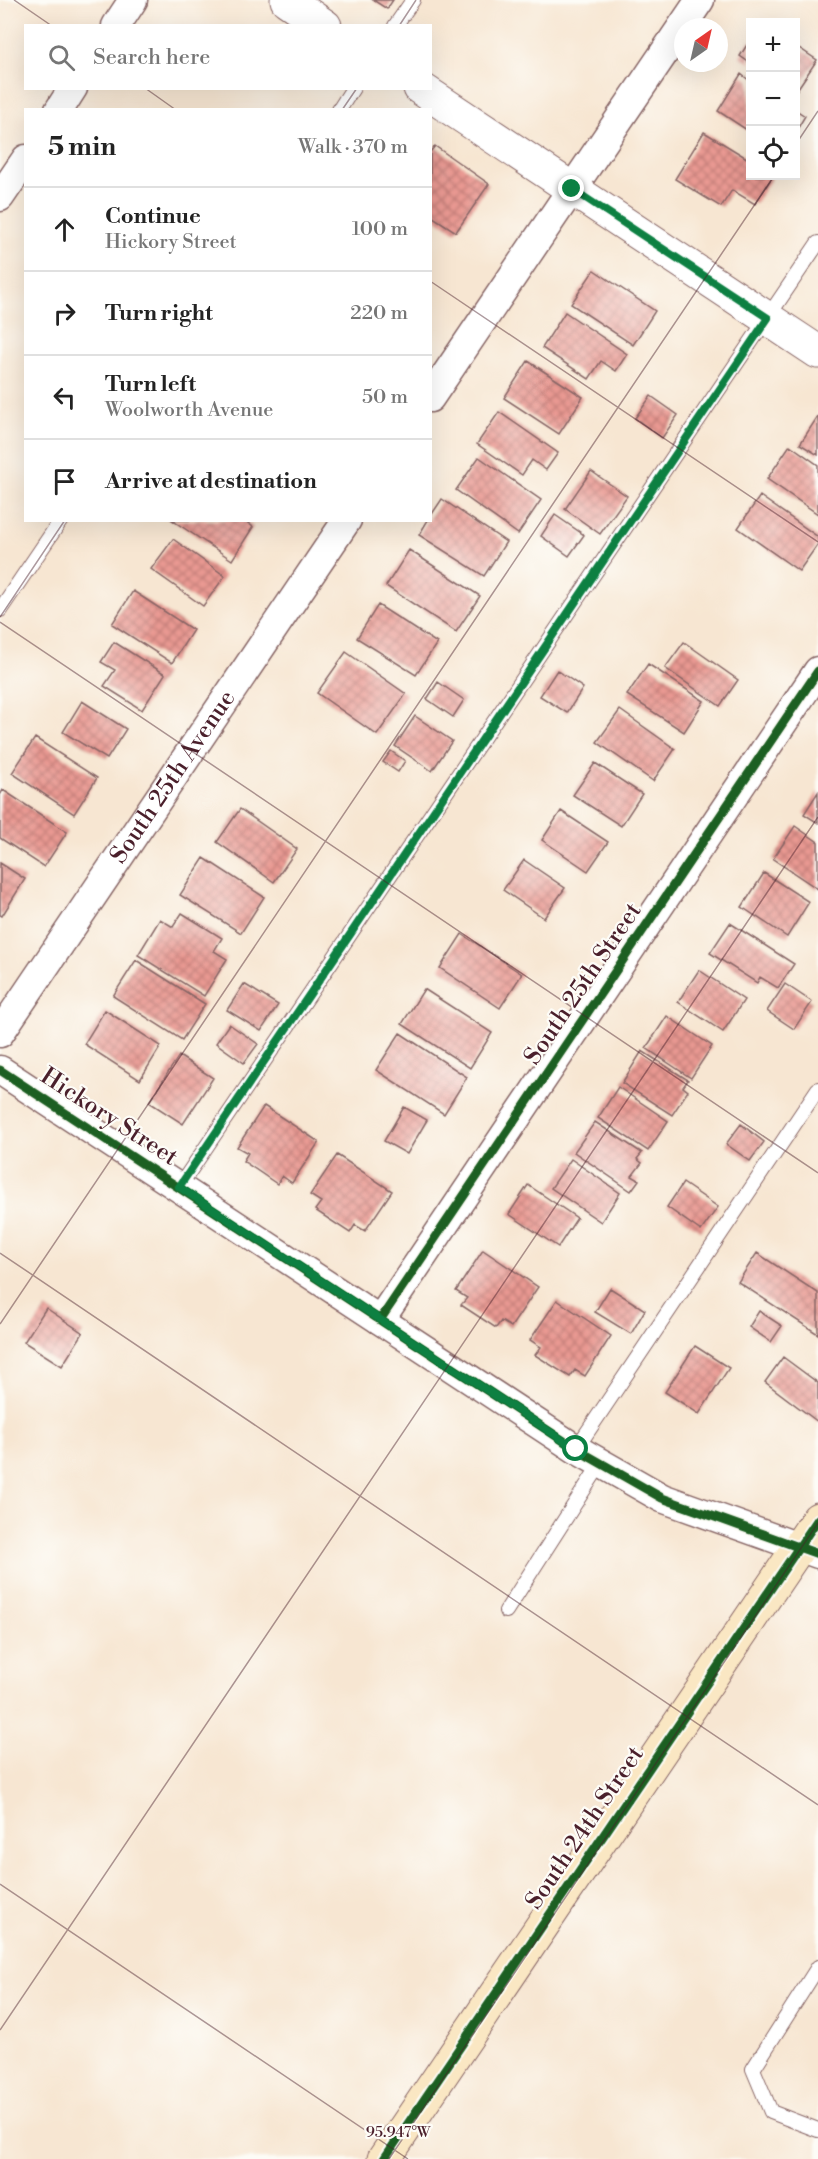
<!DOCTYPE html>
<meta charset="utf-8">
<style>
:root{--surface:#fff;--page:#f2f2f2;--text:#222;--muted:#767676;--line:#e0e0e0}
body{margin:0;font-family:"Libre Bodoni",serif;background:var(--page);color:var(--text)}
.controls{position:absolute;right:18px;top:18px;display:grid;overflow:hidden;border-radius:0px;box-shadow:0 6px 24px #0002}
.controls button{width:54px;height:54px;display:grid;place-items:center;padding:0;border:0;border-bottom:2px solid var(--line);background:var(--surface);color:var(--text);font:30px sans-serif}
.compass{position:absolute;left:674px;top:18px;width:54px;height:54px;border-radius:50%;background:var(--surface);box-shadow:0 6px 24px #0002;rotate:34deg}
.stop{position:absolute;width:18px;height:18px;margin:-14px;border:4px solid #0b8043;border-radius:50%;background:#fff}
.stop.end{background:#0b8043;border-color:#fff;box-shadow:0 2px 6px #0008}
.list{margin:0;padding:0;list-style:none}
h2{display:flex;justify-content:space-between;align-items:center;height:78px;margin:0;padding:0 24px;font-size:26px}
h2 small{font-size:20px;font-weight:400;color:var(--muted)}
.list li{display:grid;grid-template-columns:39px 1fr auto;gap:18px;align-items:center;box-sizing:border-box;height:84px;padding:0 24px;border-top:2px solid var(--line)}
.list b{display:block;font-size:22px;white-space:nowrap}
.list p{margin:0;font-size:20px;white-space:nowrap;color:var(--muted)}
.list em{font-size:20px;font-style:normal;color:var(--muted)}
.icon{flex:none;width:33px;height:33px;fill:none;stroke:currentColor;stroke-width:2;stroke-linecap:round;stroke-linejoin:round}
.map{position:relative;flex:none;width:818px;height:2159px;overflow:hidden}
.search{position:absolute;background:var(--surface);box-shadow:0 6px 24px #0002;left:24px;top:24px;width:408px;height:66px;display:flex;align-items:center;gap:15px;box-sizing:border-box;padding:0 21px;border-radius:0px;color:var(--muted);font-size:22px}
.panel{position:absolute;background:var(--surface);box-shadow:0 6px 24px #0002;left:24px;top:108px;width:408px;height:414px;border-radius:0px}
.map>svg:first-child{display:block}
.building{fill:url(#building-cross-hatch)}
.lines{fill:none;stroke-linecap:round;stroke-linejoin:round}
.service-casing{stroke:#876565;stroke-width:16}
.minor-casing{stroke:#876565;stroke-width:31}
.tertiary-casing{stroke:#876565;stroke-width:35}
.secondary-casing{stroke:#876565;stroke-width:35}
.service{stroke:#fff;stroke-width:14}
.minor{stroke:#fff;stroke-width:28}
.tertiary{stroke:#fff;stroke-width:33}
.secondary{stroke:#fae7c3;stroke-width:33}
.cycleway-casing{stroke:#fdfcf7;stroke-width:13}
.cycleway{stroke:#1b5e20;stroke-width:9}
.route{stroke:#0b8043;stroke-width:8}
.ticks{fill:none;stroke:#4a1f2b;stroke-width:1.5;stroke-opacity:0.45}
.labels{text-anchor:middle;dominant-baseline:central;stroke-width:4.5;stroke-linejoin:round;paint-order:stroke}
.street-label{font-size:24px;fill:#4a1f2b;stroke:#fdfcf7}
.ticks-label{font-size:15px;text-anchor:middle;fill:#4a1f2b;stroke:#fdfcf7;stroke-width:4.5;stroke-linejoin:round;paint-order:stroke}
</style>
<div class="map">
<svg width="818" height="2159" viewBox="0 0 818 2159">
<defs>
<pattern id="building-cross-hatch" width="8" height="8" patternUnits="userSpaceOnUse" patternTransform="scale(1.5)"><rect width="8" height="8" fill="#e99992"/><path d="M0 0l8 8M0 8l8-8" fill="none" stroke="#bf7c77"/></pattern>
</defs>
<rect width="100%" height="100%" fill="#fdfcf7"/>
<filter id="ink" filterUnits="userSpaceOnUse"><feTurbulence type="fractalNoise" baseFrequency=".0167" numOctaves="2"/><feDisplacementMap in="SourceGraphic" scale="12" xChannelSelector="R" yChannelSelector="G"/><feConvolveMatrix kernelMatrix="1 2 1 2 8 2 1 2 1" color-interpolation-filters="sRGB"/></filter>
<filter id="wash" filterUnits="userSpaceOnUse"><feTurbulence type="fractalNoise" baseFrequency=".008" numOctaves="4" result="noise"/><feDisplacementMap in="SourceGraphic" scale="24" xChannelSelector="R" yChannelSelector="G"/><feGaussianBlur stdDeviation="1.35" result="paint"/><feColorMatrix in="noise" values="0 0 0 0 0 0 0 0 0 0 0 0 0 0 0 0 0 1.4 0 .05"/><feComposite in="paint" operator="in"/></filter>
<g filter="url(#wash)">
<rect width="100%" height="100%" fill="#f7e6d2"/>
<g id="blocks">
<path class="building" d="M373,0H393L387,9Z
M750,40V63L740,56Z
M796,46L817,60L796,91Z
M741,74L750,81V132L718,111Z
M796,110L805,116L796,131Z
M704,132L750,160V176H773L755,204L732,190L721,207L675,179Z
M435,146L489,184L456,232L430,215V152Z
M594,270L655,311L633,345L571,304Z
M565,312L627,354L616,371L601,361L589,379L542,348Z
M528,361L583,397L559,434L504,398Z
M651,396L678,415L662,438L635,418Z
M499,412L558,453L546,470L532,460L522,475L477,444Z
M818,416V455L800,444Z
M790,445L818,465V514L767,479Z
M479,457L541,500L518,534L456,490Z
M591,471L627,496L600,534L565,509Z
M760,496L818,537V544L799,571L738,528Z
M442,499L506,542L484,576L419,535L428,520H430V517Z
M555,515L584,535L569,556L541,536Z
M172,520H244L253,527L232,560Z
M173,539L225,576L203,606L151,569Z
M409,550L480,596L456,632L386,586Z
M133,591L193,630L172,663L112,624Z
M378,605L437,643L416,675L357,638Z
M114,642L165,674L142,710L104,686L115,670L101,662Z
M684,642L738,680L720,706L665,668Z
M346,652L406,694L377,735L317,693Z
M648,664L704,701L684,732L627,695Z
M557,670L583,688L567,713L540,696Z
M438,682L464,700L453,717L427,699Z
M82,701L126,729L107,759L63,732Z
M620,710L675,749L653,781L597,742Z
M415,716L452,741L432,771L395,746Z
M35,738L97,778L74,814L12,773Z
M391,751L405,761L398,772L383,762Z
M595,763L642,794L621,826L573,795Z
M3,790L67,832L44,867L0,838V795Z
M818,792V823L804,814Z
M240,809L297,849L274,882L217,842Z
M561,811L608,842L588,871L542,840Z
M795,826L818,842V889L773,859Z
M204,858L264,897L241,933L180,895Z
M524,860L565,888L544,918L503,890Z
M0,863L25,879L2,916L0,915Z
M764,873L809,902L787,937L742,907Z
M182,913L222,938L214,951L227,959L204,996L138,955L160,919L173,927Z
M730,923L794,964L778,988L760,977L757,983L710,953Z
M462,934L522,974L500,1008L440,968Z
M136,960L205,1004L182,1040L113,996Z
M699,970L744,1000L723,1032L678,1002Z
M244,984L278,1005L261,1031L227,1010Z
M785,984L812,1002L794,1029L767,1011Z
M424,989L492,1033L470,1068L402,1024Z
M105,1010L161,1046L140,1080L84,1044Z
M667,1016L712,1046L691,1078L646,1048Z
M229,1024L258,1044L244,1063L216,1043Z
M400,1033L467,1077L444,1114L376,1070Z
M642,1051L688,1080L683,1087L688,1091L672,1115L622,1083Z
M179,1056L213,1078L183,1124L149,1102Z
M618,1087L668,1121L648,1151L598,1118Z
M264,1106L319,1142L292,1183L282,1176L277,1184L243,1161L248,1153L237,1147Z
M404,1107L427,1120L407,1154L384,1141Z
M595,1122L642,1153L637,1159L642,1163L632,1176L639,1180L631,1191L574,1152Z
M741,1124L764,1142L750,1161L726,1144Z
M337,1155L392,1191L365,1231L355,1225L350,1233L315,1210L321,1202L310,1195Z
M571,1159L620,1193L601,1222L551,1188Z
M683,1183L718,1207L701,1231L667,1207Z
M528,1185L577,1218L558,1247L509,1214Z
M483,1250L538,1287L511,1327L501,1321L496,1328L461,1305L467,1298L456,1291Z
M757,1253L818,1293V1334L738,1282Z
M610,1288L645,1310L631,1334L595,1312Z
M557,1300L611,1336L585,1376L575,1370L570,1377L535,1355L541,1347L530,1340Z
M46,1308L83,1333L62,1366L24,1342Z
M759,1311L782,1326L771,1342L749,1327Z
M695,1346L729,1368L699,1414L665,1392Z
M783,1357L818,1383V1422L765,1382Z"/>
</g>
</g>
<g filter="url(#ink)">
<use href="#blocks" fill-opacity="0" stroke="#876565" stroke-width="1.5"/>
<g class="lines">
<defs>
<path id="service" d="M395,26L413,0
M339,110L353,88
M0,610L61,520
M179,1187L818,243
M576,1449L818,1089
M506,1611L601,1463
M818,1967L753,2069L771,2112L818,2130"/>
<g id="minor">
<path d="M116,26L133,0"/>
<path d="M59,110L73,88"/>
<path d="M0,197L26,159"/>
<path d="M430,398L700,0"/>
<path id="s1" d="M0,1033L347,520"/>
<path d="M0,1070L576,1449L662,1498L818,1554"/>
<path d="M380,1320L818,671"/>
</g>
<path id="tertiary" d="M287,0L325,26
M420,88L818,352"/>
<path id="secondary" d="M384,2159L818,1519"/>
</defs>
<use href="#service" class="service-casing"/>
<use href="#minor" class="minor-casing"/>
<use href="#tertiary" class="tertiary-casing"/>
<use href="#secondary" class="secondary-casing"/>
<use href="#service" class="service"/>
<use href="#minor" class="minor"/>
<use href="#tertiary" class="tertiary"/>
<use href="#secondary" class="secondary"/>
<defs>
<path id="cycleway" d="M0,1070L576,1449L662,1498L818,1554
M380,1320L818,671
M384,2159L818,1519"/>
</defs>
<use href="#cycleway" class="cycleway-casing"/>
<use href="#cycleway" class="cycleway"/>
</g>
</g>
<g class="lines" filter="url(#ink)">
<path class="route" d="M572,189L768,318L179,1187L576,1449"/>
</g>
<path class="ticks" d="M14,0L52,26M399,26L416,0M145,88L176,110M342,110L357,88M796,144L818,111M430,281L818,542M0,617L65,520M0,622L818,1173M0,1253L818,1805M0,1324L774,176M0,1884L408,2159M0,2030L818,817M389,2159L818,1523"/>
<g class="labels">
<g class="street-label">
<text stroke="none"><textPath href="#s1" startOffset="309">South 25th Avenue</textPath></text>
<text transform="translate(583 984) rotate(-56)">South 25th Street</text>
<text transform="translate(109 1117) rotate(33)">Hickory Street</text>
<text transform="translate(585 1828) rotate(-56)">South 24th Street</text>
</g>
</g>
<g class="ticks-label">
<text x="398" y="2137">95.947°W</text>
</g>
</svg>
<div class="controls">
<button>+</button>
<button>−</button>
<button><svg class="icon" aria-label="locate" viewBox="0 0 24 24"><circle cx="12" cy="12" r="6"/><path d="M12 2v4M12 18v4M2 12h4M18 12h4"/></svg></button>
</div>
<svg class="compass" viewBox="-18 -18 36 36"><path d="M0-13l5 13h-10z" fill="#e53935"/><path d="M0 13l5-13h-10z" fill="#767676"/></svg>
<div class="stop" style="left:576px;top:1449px"></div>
<div class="stop end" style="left:572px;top:189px"></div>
<div class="search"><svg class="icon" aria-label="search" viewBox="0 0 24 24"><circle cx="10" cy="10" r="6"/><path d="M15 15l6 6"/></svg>Search here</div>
<section class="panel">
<h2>5 min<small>Walk · 370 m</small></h2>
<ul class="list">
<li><svg class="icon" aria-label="ahead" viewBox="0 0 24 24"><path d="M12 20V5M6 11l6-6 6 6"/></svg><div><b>Continue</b><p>Hickory Street</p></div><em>100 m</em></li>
<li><svg class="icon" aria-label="right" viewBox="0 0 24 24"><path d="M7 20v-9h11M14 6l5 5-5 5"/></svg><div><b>Turn right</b></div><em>220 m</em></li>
<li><svg class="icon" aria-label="left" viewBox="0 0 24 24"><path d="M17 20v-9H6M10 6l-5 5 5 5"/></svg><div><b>Turn left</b><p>Woolworth Avenue</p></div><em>50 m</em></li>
<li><svg class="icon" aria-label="arrive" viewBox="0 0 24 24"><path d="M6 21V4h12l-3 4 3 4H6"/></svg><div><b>Arrive at destination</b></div></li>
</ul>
</section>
</div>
